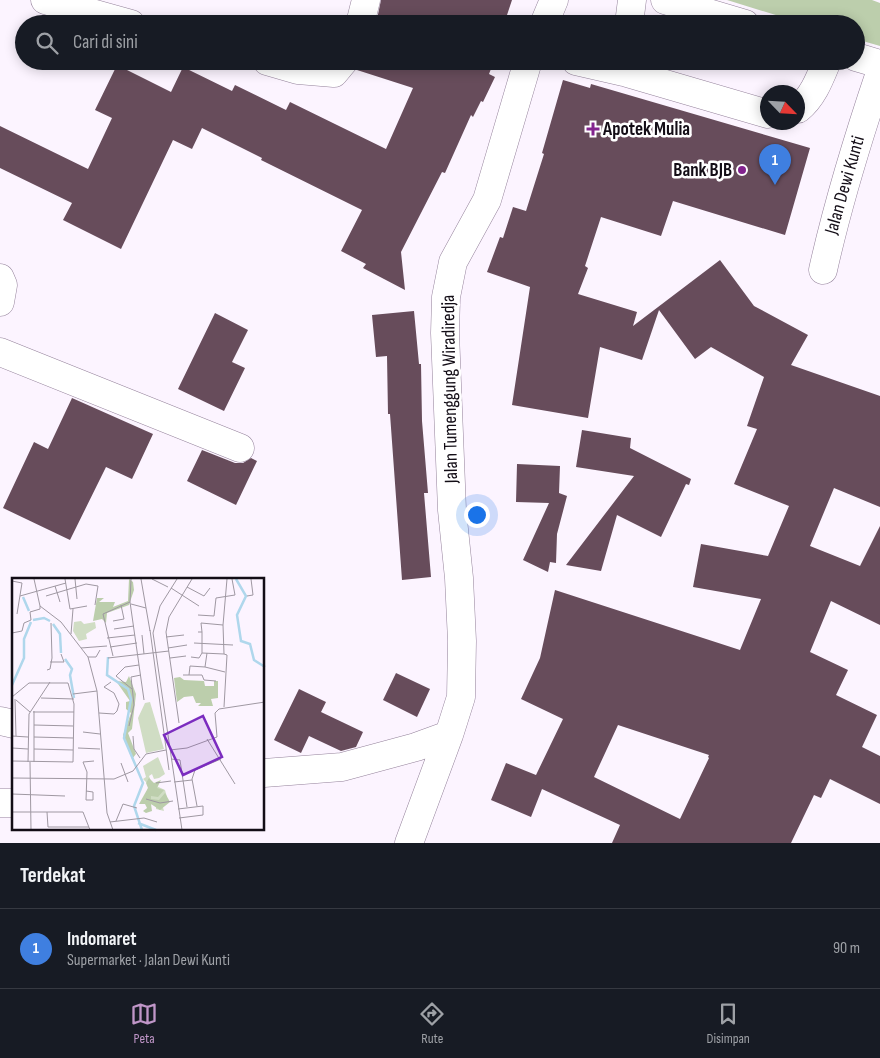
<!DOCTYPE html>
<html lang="id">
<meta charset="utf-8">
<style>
:root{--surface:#171b24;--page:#242831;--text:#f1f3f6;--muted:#9ea1a6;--line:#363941;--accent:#c096c8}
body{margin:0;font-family:"Sofia Sans Condensed",sans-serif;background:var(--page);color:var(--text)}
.compass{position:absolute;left:760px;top:85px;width:45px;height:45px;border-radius:50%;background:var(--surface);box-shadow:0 2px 12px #0003;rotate:115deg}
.you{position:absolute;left:476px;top:514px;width:18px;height:18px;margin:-12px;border:4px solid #fff;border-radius:50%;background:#1a73e8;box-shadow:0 0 0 8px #1a73e833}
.badge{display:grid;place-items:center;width:32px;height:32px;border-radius:50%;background:var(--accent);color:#fff;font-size:16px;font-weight:700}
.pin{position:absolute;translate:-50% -41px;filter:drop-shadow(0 1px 2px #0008)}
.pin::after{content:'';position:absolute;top:26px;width:18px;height:15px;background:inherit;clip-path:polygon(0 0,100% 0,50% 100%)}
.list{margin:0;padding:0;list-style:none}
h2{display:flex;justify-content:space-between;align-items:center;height:65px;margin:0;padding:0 20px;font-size:21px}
h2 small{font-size:16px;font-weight:400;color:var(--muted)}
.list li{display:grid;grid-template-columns:32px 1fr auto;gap:15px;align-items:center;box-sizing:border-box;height:80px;padding:0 20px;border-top:1px solid var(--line)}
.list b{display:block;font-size:19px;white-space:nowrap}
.list p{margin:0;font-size:16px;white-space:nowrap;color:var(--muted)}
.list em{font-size:16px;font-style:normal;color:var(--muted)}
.icon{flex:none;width:28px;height:28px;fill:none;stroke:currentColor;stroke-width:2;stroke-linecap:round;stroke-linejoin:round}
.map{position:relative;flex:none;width:880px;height:843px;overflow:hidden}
.search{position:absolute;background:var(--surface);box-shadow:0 2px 12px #0003;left:15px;right:15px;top:15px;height:55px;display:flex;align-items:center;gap:12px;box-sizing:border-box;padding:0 18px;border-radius:28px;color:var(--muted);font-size:19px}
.sheet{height:145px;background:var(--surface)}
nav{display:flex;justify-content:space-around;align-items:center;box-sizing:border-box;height:70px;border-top:1px solid var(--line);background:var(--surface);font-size:14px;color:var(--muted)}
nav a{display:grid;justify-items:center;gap:2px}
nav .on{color:var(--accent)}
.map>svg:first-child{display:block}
.forest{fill:#bcceac}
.building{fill:#674c5b;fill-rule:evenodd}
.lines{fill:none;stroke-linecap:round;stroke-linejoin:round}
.minor-casing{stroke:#94829b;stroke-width:29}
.major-casing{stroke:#94829b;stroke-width:29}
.minor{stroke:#fff;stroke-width:28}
.major{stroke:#fff;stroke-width:28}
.poi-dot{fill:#83248f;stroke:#fff;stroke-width:2}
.labels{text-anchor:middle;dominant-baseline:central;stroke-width:5;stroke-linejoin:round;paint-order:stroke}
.poi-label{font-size:19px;font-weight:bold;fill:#130d16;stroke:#fff;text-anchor:start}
.street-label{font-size:19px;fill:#130d16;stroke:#fff}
.inset-river{fill:none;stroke:#afd7ec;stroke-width:2.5}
.inset-road{fill:none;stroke:#9f98a2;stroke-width:1}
.view{fill:#7b2cbf;fill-opacity:0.15;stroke:#7b2cbf;stroke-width:2.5}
.inset-edge{fill:none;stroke:#130d16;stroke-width:2.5}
</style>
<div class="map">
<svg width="880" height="843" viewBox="0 0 880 843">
<rect width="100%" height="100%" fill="#fcf4ff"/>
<path class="forest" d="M727,0H872L880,3V46L856,39V24H805Z"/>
<path class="building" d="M381,0H512L504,24H376Z
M359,61H494L489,74L495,77L483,102L481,101L473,117L471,115L445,173L442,172L401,252L405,290L363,268L366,264L341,251L362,210L261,160L262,158L202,128L192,149L173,140L121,249L63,220L72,203L0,168V126L88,169L112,118L95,110L117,65L171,92L183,67L232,91L235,85L286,110L290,102L386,149L413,88L357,70Z
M563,80L590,88L591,84L810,148L785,235L673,201L661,236L601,217L585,266L588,268L578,294L637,312L633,326L720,260L754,306L808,335L791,365L880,396V507L834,488L810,546L860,566L880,526V625L831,601L810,652L848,670L836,695L877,715L862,747L880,756V804L830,779L821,798L814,795L791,843H612L620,825L542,789L531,817L491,800L506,763L536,775L563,719L521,699L540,658L555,590L740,650L761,599L693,587L701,544L768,556L789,506L734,484L757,429L747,426L764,377L711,347L695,359L659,310L642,360L600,347L588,418L512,405L530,287L487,272L500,237L503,238L513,207L526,211L544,154L542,153ZM618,725L709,755L708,757L709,758L680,819L594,777Z
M414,311L419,364H421L422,421L428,493H424L431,577L402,580L390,414H388L387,356L376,357L372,315Z
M215,313L248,330L232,362L245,368L224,411L178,389Z
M72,398L153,434L132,479L106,467L70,540L3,508L34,442L48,449Z
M582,430L631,438L630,448L691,479L689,485L686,484L661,537L617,515L601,571L566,565L634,476L576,467Z
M202,450L235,463H243L251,458L257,461L236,505L187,481Z
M517,464L560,466L559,493L567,496L557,534L556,563L550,562L548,572L523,560L549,503L516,502Z
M396,673L430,689L417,717L383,700Z
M299,689L326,702L321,712L363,732L356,747L341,751L309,736L301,753L274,740Z"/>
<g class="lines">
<defs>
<path id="minor" d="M45,0L131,24
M360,24L366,0
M544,24L554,0
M629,24L632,0
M267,61L298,70L334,73L344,61
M576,61L624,72
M625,61L624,72L768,114
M798,109C813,97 820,78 827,61
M823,270C838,203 858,138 880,73
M0,278L3,285L0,302
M0,352L240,448
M0,721L14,724
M264,773L342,767L416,747L449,735
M0,803H14
M409,843L449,735L461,697L462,641L459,578L452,510L445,333L446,297L453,262L487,200L528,61"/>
<path id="major" d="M665,0L745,24
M856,57L880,64"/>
</defs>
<use href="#minor" class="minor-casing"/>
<use href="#major" class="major-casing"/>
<use href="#minor" class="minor"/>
<use href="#major" class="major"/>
</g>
<g class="poi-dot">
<path d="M590.5 121.5h5v5h5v5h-5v5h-5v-5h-5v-5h5z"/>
<circle cx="742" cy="170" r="5"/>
</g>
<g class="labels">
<g class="poi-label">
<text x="603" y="129">Apotek Mulia</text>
<text x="732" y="170" text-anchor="end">Bank BJB</text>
</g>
<g class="street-label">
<text transform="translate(845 185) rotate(-74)">Jalan Dewi Kunti</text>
<text transform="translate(450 389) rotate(-91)">Jalan Tumenggung Wiradiredja</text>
</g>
</g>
<g transform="translate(12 578)">
<rect width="252" height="252" fill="#fcf4ff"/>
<path d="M69,43L72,46L83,44L84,50L74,56L75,61L67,63L61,53L62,44ZM138,124L152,171L134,175L126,140L133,125ZM146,179L153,196L147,200L142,201L140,196L137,198L140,206L153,212L155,219H152L150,226L152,233L144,231V227L131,225L137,207L131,201L134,199L131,188Z" fill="#d0ddc4"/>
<path d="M117,1L121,4L122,12L117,27L95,35L94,45L90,41L81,43L85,20H92L87,24H103L101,29L116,23ZM117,98L124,116L120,151L116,155L124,176L120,181L111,157L119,135L114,131V124L118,123L104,103L114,104ZM168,99L172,102L192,103L193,108H202V103H206V120L199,121L201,128H186L189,125H184L181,118L172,119L165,124L162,100ZM137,200L142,205L149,202L145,210L152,212L146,219L139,218V221L147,222L153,215L158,224L148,232L139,226L140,233L134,235L131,233L135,230L133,226H127L136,210L134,205Z" fill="#bcceac"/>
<path class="inset-river" d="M224,1L234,18L225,37L229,63L238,66L242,82L253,89M11,19L17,33M21,42L32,40L38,43M41,46L48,56L49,75M96,79L95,97L116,111L119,121L112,160L131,205L122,228L130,252M53,81L60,91L58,97L62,120M0,107L12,80V61L19,44M126,245L144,252"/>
<path class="inset-road" d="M22,1L28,28L49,44L76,79L85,113L95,235L101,252M53,1L58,31L75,28M63,1L65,21M119,1L118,24L132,122M129,1L138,53M140,1L156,9M165,1L148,28L141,55L170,252M0,3L10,5L5,36M74,6L86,8L83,27M43,8L48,24M175,9L192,18L198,10M159,10L187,28M8,18L54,5M34,18L74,6M235,18L241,17L239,1M119,26L134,30M186,37L202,38L204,20L223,17L220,1M101,43L112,41L109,27M102,51L122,48M138,52L157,192M186,54H190V75M190,54L189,45L211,47M0,55L10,53L12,45L19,42L18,34L28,31V28M59,56L61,31M130,57L132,76M154,59L172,57M95,60L123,57M182,65L221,67M98,69L125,65M69,70L95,68M156,70L175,67M101,78L91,36L118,24M76,79H84L88,72M179,79L187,80L190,75L212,76M96,80L157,73M158,80L174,78M38,84H52L49,76M193,89L213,94M35,92L38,91L40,80L39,45M171,97H190L192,102L204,103M177,97L178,88L193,89L195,75M120,111L104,98L113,89L127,87M61,116L85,113M0,119L17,105H56L62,126L61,184L0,183M29,120L62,121M3,121L4,158M4,122L18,134M212,129L215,77L212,76L211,47L215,1M21,134H62M87,135L102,136L105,133L107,126L102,115L92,109L99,104M167,145L154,54L157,39L180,1M22,147L61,148M117,148L122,127L119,99L129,97M71,154L88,156M0,158L16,159M121,158L122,171L128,180M22,159L61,160M195,161L223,206M0,170L16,171M66,170L88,171M22,171L61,172M158,172L175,170L205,159L203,135L207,131L253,124M159,181L168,182L175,229M16,184L17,136L38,104M18,184L19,252M22,184V133M109,185L116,204M0,200L102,201L121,193L134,176L154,172M162,204L180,202M144,205L159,203M74,213L81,214V222H74L75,194L71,184L82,183M0,216L53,218M134,221L148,225L161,223M185,228L180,201L183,192L209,181M166,231L191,228V237L167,240M0,234H71L78,252M35,234L36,249M104,243L111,226L125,230M98,244L132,240L145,244M36,249H77"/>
<path class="view" d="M191,138L210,179L171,197L152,157Z"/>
<rect width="252" height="252" class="inset-edge"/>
</g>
</svg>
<svg class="compass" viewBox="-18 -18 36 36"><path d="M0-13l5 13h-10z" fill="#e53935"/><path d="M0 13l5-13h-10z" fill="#9ea1a6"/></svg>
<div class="you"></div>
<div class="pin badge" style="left:775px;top:185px;background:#3f7fe0">1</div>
<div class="search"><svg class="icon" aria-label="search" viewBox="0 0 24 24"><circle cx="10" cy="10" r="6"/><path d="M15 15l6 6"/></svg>Cari di sini</div>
</div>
<section class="sheet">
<h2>Terdekat<small></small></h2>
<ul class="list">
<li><span class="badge" style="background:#3f7fe0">1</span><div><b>Indomaret</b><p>Supermarket · Jalan Dewi Kunti</p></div><em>90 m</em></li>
</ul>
</section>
<nav>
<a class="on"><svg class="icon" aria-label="map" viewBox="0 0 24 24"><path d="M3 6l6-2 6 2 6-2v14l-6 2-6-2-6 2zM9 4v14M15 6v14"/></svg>Peta</a>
<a><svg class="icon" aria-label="directions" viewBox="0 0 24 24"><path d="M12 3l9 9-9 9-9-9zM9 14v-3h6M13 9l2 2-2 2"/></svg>Rute</a>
<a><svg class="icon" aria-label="saved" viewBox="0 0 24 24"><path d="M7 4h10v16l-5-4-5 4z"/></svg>Disimpan</a>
</nav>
